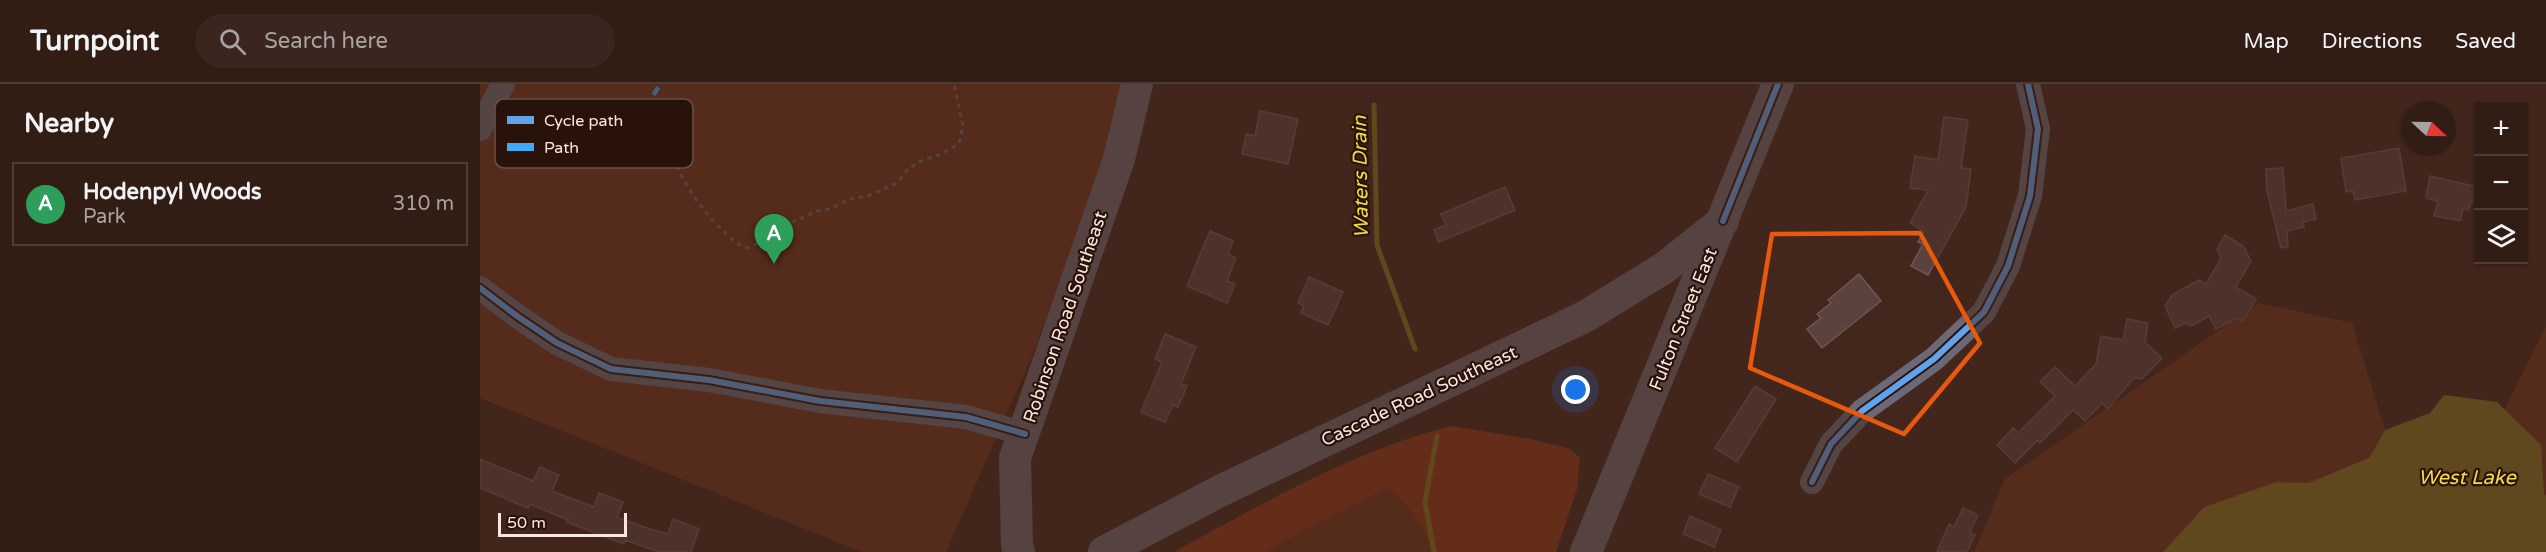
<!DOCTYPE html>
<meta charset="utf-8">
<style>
:root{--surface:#321d15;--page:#3a261e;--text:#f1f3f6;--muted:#a8a2a0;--line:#4d3b34;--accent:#8c9099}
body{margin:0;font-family:"Varela Round",sans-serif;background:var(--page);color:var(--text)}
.controls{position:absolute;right:18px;top:18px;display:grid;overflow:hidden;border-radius:0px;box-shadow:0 2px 4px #0004}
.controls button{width:54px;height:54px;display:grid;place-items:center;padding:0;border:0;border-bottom:2px solid var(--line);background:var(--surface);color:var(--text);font:30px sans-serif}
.compass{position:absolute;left:1922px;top:18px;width:54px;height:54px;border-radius:50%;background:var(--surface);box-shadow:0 2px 4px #0004;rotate:112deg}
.scale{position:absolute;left:18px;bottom:15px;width:129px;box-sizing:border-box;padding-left:6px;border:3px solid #fbe6df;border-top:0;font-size:16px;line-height:21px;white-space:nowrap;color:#fbe6df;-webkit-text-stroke:4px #28120a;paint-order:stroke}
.you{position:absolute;left:1096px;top:306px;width:21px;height:21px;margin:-15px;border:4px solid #fff;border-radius:50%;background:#1a73e8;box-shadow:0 0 0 9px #1a73e833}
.badge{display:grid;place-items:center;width:39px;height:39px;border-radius:50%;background:var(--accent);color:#fff;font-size:20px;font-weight:700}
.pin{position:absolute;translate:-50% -50px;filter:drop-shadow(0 2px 3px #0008)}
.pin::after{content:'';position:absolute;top:32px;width:21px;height:18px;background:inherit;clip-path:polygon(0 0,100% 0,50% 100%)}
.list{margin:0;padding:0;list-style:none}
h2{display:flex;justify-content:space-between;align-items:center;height:78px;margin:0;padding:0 24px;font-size:26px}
h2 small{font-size:20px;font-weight:400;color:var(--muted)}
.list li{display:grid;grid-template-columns:39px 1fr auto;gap:18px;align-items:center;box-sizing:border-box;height:84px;margin:0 12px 12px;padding:0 12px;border:2px solid var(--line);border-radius:0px}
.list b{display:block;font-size:22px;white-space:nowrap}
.list p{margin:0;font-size:20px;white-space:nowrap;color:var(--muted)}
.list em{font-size:20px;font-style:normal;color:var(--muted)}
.icon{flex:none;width:33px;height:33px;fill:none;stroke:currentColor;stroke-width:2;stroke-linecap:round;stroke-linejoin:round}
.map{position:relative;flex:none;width:2066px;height:468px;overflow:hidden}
header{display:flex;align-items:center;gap:36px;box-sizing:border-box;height:84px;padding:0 30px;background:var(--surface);border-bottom:2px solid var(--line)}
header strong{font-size:28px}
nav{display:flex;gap:33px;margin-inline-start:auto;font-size:21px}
.search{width:420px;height:54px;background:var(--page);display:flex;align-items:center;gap:15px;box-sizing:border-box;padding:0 21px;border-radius:33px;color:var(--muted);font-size:22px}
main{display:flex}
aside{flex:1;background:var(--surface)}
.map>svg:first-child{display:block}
.green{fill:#6b311e}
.forest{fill:#8b3718}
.water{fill:#81711f}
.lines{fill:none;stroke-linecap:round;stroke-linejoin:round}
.stream{stroke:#81711f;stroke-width:5}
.building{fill:#5a423e;stroke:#705652;stroke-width:1.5}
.path{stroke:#6b6369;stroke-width:3;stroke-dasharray:4.5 4.5;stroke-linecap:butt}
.minor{stroke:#6b6877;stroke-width:24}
.major{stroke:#6e6570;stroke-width:32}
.quiet{stroke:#3fa9f5;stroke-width:4.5;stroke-dasharray:9 4.5;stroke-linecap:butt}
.cycleway-casing{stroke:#28120a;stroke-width:10}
.cycleway{stroke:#60a3ed;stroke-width:6}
.marked{fill:none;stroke:#e8590c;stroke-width:4.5;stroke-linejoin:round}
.labels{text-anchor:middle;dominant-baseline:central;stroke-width:4.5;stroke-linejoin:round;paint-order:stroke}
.street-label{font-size:18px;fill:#fbe6df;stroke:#28120a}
.water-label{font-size:20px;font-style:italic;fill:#f4d942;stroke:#28120a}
.key{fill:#28120a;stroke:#67524a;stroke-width:1.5}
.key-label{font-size:16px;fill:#fbe6df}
</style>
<header>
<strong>Turnpoint</strong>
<div class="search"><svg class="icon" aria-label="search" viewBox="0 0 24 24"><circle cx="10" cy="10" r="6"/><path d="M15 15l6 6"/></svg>Search here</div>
<nav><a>Map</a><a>Directions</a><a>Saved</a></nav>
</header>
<main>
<aside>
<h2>Nearby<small></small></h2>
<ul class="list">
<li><span class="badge" style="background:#2e9e5b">A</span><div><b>Hodenpyl Woods</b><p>Park</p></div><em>310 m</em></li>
</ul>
</aside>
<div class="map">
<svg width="2066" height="468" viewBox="0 0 2066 468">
<rect width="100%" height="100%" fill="#43271c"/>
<path class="green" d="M0,0H646L622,88L552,272L466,468H383L0,314Z
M1778,219L1872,239L1905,346L1889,374L1828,399L1796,398L1724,423L1683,468H1494L1525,395Z
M2066,242V412L2024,326Z
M906,405C931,418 942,444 954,468H783Z"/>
<path class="forest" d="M971,342L1051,355L1090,365L1100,374L1097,405L1076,468H954C942,444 931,418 906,405L783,468H694C782,420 873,367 971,342Z"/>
<path class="water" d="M1964,311L2017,318L2061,361L2064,409L2066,412V468H1683L1724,423L1796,398L1828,399L1889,374L1905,346L1950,329Z"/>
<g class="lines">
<path class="stream" d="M894,21L897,161L935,265
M954,468L945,418L957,352"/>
</g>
<path class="building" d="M780,27L818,35L808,80L762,70L766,50L775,52Z
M1464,33L1488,36L1481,84L1491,85L1486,123L1448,191L1431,182L1443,160L1438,158L1444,147L1430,139L1448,106L1430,104L1435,72L1458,76Z
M1919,64L1926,107L1875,116L1873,107L1866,108L1861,74Z
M1803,84L1806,127L1833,120L1836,135L1823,138L1824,143L1807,147L1808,163L1801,164L1787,107L1786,85Z
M1950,92L1998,103V119L1991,118L1989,126L1983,125L1980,137L1954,132L1958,117L1946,114Z
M1025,103L1035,126L959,158L954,146L966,141L961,130Z
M730,147L753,157L748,170L756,174L747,197L755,200L747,219L707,202Z
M1745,151L1763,162L1771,177L1756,203L1776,215L1763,237L1757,234L1736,245L1729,232L1711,242L1706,239L1695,244L1685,222L1692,211L1719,196L1726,200L1741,174L1737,165Z
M1379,190L1401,217L1342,264L1327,245L1341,234L1337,230L1351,219L1348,216Z
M829,193L863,208L848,241L821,229L824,222L818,219Z
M1647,235L1668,239L1665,258L1682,274L1662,295L1654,294L1628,325L1622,319L1605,337L1593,326L1560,359L1558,356L1535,379L1517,361L1533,344L1538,349L1575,312L1560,298L1575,283L1595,302L1616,280L1621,252L1643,256Z
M685,250L716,263L701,300L707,302L698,323L693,321L685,338L661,328L682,278L675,275Z
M1275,302L1296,315L1257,378L1235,364Z
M0,375L53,397L60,383L79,391L72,407L114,423L119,409L143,418L137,433L164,443L188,450L193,435L219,445L211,468H179L145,456L144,460L87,438L88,436L50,420L48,424L0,404Z
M1228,390L1259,403L1250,423L1219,410Z
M1483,424L1498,431L1490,449L1495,451L1487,468H1457L1469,440L1474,443Z
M1210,432L1241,446L1234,463L1203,450Z"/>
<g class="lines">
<path class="path" d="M172,24C180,38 184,53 190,67C202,97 219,123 241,145C250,153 256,161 268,164L281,157L293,147L337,127L350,125L369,115L388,112L417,99L428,85L439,78L461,70L479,60L483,42L474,0"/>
<path class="minor" d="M0,45L23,0
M0,204L37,232L77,259L131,285L229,296L340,317L486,333L545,350
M1332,398L1351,360L1382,327L1454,275L1504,228L1528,182L1550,112L1558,45L1548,0"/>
<path class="major" d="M539,468L537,461L535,374L639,75L657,0
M624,468L740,407L1106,232L1184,184L1243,137
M1106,468L1298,0"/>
<path class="quiet" d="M172,24V14L180,0"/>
<defs>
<path id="cycleway" d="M1243,137L1298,0
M0,204L37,232L77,259L131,285L229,296L340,317L486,333L545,350
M1332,398L1351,360L1382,327L1454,275L1504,228L1528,182L1550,112L1558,45L1548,0"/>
</defs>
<use href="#cycleway" class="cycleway-casing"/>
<use href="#cycleway" class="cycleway"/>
</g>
<path d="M0 0H2066V468H0ZM1440,149L1500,259L1424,350L1270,284L1292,150Z" fill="#43271c" fill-opacity=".55" fill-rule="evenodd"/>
<path class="marked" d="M1440,149L1500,259L1424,350L1270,284L1292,150Z"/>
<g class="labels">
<g class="street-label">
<text transform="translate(585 233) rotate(-71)">Robinson Road Southeast</text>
<text transform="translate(1203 235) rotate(-68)">Fulton Street East</text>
<text transform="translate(939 312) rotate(-25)">Cascade Road Southeast</text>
</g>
<g class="water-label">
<text transform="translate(881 93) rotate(-91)">Waters Drain</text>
<text x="1987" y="394">West Lake</text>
</g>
</g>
<rect x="15" y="15" width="198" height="69" rx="9" class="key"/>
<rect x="27" y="32" width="27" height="8" fill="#60a3ed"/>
<rect x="27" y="59" width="27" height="8" fill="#3fa9f5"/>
<g class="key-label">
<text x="64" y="42">Cycle path</text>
<text x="64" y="69">Path</text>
</g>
</svg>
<div class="controls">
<button>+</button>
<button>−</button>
<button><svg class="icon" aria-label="layers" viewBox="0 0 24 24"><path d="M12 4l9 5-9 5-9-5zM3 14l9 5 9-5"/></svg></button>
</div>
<svg class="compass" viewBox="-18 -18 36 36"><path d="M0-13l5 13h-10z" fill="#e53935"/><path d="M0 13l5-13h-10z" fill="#a8a2a0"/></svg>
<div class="scale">50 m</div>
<div class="you"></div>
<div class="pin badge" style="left:294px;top:180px;background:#2e9e5b">A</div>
</div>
</main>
